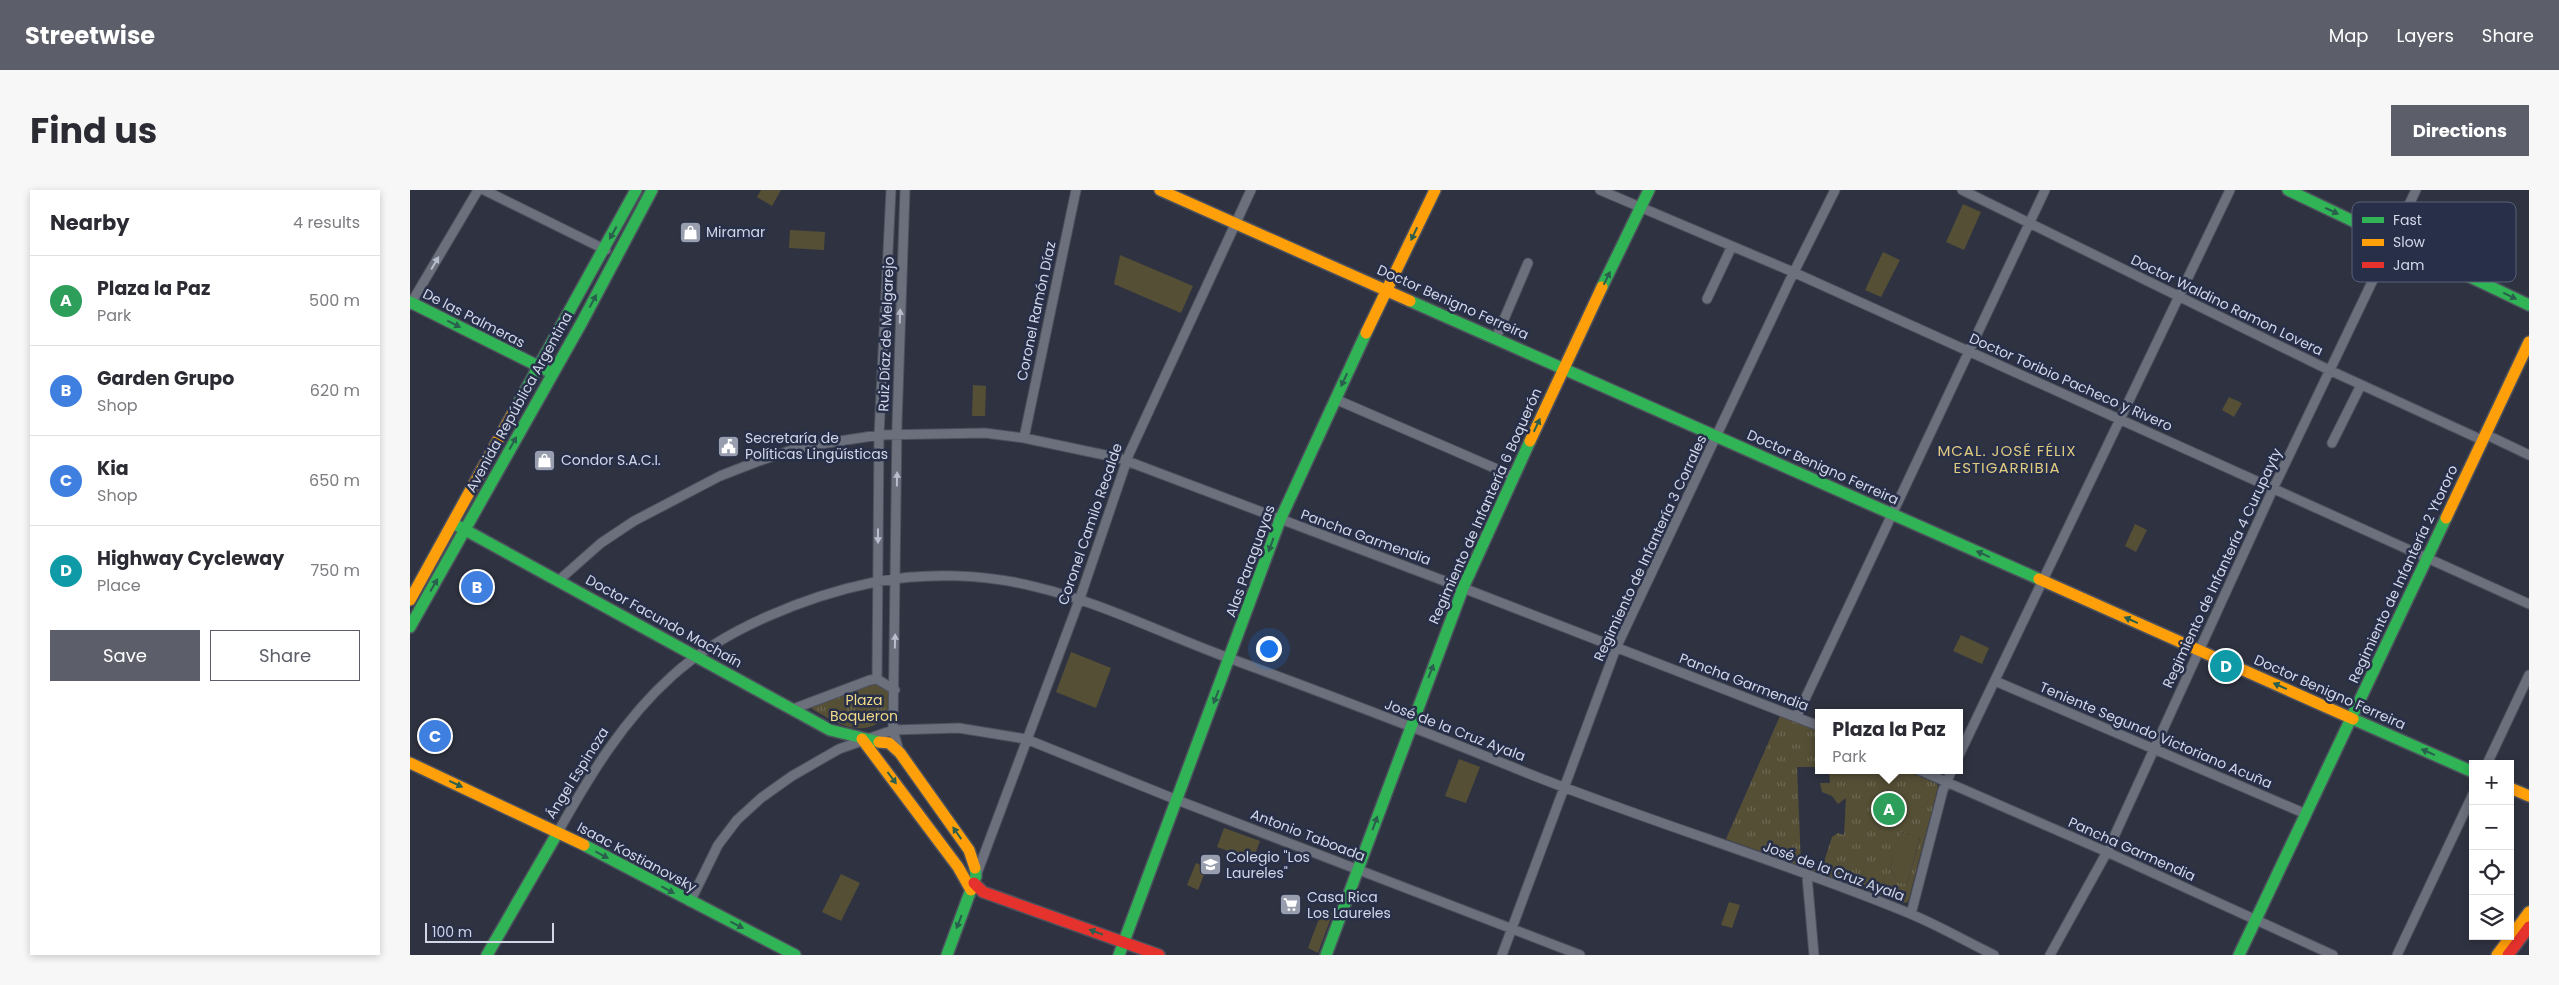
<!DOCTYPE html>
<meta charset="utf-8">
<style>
:root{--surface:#fff;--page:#f7f7f7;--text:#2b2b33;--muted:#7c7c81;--line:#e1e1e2;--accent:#5c5f6a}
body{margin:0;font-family:Poppins,sans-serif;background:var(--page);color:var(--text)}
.controls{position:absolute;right:15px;bottom:15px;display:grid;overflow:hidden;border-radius:0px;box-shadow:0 2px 8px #0003}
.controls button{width:45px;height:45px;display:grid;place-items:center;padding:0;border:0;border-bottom:1px solid var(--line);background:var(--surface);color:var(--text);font:25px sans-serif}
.scale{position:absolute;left:15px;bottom:12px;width:129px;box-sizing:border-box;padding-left:5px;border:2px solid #d2d7e8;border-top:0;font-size:14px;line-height:18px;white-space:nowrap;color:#d2d7e8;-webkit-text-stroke:4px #272f49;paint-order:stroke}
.you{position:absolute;left:858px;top:458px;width:18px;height:18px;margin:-12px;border:4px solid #fff;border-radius:50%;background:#1a73e8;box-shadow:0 0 0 8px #1a73e833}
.badge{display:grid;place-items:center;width:32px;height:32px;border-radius:50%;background:var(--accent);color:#fff;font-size:16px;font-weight:700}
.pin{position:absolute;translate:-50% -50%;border:2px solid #fff;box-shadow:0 1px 5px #0006}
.popup{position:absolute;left:1405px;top:519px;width:148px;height:65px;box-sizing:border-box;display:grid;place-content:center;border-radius:0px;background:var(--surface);filter:drop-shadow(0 1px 4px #0005);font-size:16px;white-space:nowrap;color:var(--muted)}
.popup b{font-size:19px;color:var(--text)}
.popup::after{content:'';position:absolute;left:50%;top:100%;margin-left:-10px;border:10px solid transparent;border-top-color:var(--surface)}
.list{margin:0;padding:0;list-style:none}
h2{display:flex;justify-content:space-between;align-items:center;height:65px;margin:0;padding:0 20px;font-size:21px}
h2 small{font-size:16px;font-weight:400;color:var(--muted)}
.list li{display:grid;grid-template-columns:32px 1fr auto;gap:15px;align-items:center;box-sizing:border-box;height:90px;padding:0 20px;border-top:1px solid var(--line)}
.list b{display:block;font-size:19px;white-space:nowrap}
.list p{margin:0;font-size:16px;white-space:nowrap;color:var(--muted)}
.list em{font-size:16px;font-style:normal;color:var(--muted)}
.actions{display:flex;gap:10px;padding:15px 20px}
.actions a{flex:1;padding:11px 0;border:1px solid var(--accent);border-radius:0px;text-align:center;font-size:18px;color:var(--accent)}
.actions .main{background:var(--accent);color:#fff}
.icon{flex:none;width:28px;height:28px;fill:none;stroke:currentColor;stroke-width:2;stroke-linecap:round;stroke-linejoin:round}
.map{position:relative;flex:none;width:2119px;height:765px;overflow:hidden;border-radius:0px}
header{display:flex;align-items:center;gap:30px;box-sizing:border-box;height:70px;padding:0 25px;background:var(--accent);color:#fff}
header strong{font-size:24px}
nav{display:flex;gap:28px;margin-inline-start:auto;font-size:18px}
.intro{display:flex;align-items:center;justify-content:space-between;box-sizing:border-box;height:120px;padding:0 30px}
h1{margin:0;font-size:35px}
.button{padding:12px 22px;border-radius:0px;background:var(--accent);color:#fff;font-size:18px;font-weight:700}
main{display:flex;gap:30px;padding:0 30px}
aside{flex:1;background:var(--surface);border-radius:0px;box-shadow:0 2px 8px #0003}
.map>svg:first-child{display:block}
.grass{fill:#554f36}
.park{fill:url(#park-tufts);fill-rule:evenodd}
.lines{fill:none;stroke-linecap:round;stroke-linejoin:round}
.street-casing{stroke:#4d505d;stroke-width:11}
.fast-casing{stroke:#4d505d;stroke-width:14}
.slow-casing{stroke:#4d505d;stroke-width:14}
.jam-casing{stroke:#4d505d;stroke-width:14}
.street{stroke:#6c707c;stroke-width:9}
.fast{stroke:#30b455;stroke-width:11}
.slow{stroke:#ff9f0a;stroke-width:11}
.jam{stroke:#e5322d;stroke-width:11}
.oneway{fill:#2a5e4d}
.oneway2{fill:#b8bdcd}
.labels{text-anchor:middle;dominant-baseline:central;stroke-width:5;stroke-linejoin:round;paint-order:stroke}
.poi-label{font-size:14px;fill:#d2d7e8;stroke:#272f49;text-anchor:start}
.street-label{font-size:14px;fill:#d2d7e8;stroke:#272f49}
.park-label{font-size:14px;fill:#f0d987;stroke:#272f49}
.neighbourhood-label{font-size:15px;letter-spacing:1px;fill:#e1cb7e;stroke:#272f49}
.key{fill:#272f49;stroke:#5a6179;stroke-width:1}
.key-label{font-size:14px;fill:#d2d7e8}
</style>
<header>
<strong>Streetwise</strong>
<nav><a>Map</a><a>Layers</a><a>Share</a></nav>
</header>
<div class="intro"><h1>Find us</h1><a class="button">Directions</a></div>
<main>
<aside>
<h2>Nearby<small>4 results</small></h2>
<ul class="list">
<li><span class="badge" style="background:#2e9e5b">A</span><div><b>Plaza la Paz</b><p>Park</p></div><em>500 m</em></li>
<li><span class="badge" style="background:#3f7fe0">B</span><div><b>Garden Grupo</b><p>Shop</p></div><em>620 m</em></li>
<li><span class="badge" style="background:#3f7fe0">C</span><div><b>Kia</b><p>Shop</p></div><em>650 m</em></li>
<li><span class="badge" style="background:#0f9aa8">D</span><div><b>Highway Cycleway</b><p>Place</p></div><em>750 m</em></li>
</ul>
<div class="actions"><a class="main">Save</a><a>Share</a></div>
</aside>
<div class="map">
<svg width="2119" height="765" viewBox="0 0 2119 765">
<defs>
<pattern id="park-tufts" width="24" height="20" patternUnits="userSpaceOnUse" patternTransform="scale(1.25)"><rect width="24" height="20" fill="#554f36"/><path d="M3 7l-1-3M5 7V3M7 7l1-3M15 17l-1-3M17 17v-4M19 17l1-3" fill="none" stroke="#6d6853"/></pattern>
</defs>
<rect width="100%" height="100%" fill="#2f3341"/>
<path class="grass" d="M351,0H371L362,16L347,7Z
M1553,14L1571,22L1554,60L1536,52Z
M380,40L415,42L414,60L379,58Z
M1473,62L1490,70L1471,107L1455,100Z
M710,65L783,96L771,123L704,94Z
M563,195L576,196L575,226H562Z
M1819,207L1832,213L1824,227L1812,220Z
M1725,334L1737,340L1726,362L1715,356Z
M1551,445L1579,458L1572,474L1543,461Z
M661,462L701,478L686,518L646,502Z
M1049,569L1070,577L1056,613L1035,606Z
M814,638L850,651L843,670L807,657Z
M1490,642L1510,647L1497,694L1488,692L1480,678Z
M786,673L797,677L788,700L777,695Z
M431,684L450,693L431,731L412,722Z
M1319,712L1330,715L1322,738L1311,735Z
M913,718L923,722L908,763L898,758Z"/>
<path class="park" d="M462,494H468L480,503C480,509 481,517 480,523C478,528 473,531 468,533C445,547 422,530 402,519V517Z
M1370,526L1409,542V577H1387L1391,674L1411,681L1422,647L1428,643L1434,645L1436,608L1428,614L1422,606L1412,602L1410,593H1420L1419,580H1495L1527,594L1528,597L1498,712L1494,713L1316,649ZM1491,642L1510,648L1497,694L1488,692L1480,678Z"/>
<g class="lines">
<defs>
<path id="street" d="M74,0L196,60
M1190,0L1383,82L2119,414
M1552,0L1919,180L2072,250
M1297,109L1322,56
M0,115L68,0
M1086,148L1118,73
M925,209L1103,286
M2075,244L2119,265
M614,248L666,0
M1922,253L1951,195
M148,391L191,353L224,331L310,286L346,272L391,257L469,245L575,243L614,248L709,268L1053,398L1409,536
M467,489L469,245L481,0
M1585,491L1896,624
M383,519L460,490L467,489L485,500
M1387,526L1635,0
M489,561L483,540L487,234L495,0
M1549,565L1820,0
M2077,574L2119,485
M1509,580L1697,662L1923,765
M148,642C180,585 213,530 262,486C314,439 396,406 465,392C517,382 575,384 626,397C689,412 747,441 808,464C911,502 1015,541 1117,583C1242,633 1372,671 1496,722C1526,734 1555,751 1584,765
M566,686L670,408L719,264L841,0
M1397,686L1404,765
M280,712L308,655L327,630L351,608L382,586L429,559L483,540L549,538L616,549L767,610L1170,765
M1501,724L1533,600L1542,580
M1092,765L1206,458L1380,90L1425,0
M1640,765L1697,662L1863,299L2006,0
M1987,765L2063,604"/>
<path id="fast" d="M1878,0L2119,115
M1192,97L1239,0
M1000,111L1629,389
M0,112L136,180
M104,221L226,0
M48,336L420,540L469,552
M0,437L172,132L242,0
M1943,529L2063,582
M174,655L385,765
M77,765L148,642
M537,765L566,686L565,678
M709,765L870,330L956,143
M916,765L1053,398L1120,251
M1829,765L2036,328"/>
<path id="slow" d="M750,0L1000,111
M956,143L1025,0
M1120,251L1192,97
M2036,328L2119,152
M1629,389L1943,529
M0,410L104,221
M452,549L548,677L561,700
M469,552L479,553L490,563L559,660L565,678
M0,573L174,655
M2100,598L2119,606
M2087,765L2119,722"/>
<path id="jam" d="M564,693L573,702L749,765
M2098,765L2119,737"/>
</defs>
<use href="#street" class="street-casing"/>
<use href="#fast" class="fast-casing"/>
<use href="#slow" class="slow-casing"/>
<use href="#jam" class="jam-casing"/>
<use href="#street" class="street"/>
<use href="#fast" class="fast"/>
<use href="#slow" class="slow"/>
<use href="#jam" class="jam"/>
</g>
<defs><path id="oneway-solid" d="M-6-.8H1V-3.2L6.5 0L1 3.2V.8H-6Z" transform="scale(1.25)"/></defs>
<g class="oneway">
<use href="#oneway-solid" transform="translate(1922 21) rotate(25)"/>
<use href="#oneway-solid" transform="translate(203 43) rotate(119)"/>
<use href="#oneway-solid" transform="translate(1004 44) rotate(115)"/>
<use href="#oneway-solid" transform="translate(1197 88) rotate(-64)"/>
<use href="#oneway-solid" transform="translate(2100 106) rotate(26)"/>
<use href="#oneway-solid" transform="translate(183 111) rotate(-62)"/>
<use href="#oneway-solid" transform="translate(44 134) rotate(27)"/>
<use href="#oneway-solid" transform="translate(934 190) rotate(115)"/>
<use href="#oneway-solid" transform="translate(1127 235) rotate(-65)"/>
<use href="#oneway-solid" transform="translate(103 253) rotate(-61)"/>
<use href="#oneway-solid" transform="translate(861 355) rotate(110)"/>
<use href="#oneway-solid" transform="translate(1573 364) rotate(-156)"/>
<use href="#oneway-solid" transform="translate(24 395) rotate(-60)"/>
<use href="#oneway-solid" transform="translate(1721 430) rotate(-156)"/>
<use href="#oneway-solid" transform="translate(1021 481) rotate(-69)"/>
<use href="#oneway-solid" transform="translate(1870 496) rotate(-156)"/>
<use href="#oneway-solid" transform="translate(806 507) rotate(111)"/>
<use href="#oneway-solid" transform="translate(2018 562) rotate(-156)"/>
<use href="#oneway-solid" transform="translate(482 588) rotate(53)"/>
<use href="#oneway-solid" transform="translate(46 594) rotate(25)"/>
<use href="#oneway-solid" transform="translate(965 633) rotate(-70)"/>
<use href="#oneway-solid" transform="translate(547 643) rotate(-125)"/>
<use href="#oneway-solid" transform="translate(192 665) rotate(28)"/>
<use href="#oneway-solid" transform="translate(258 700) rotate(28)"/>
<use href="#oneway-solid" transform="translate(549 732) rotate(111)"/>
<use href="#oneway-solid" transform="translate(327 735) rotate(27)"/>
<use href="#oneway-solid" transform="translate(686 742) rotate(-160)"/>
</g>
<g class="oneway2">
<use href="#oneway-solid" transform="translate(25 73) rotate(-59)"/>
<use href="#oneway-solid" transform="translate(490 126) rotate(-88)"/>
<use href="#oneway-solid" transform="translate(487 289) rotate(-89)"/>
<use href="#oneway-solid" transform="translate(468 346) rotate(90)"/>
<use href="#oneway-solid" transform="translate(485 451) rotate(-89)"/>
</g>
<defs>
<symbol id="shop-square" viewBox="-11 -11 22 22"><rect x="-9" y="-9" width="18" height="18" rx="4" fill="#999eae" stroke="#272f49"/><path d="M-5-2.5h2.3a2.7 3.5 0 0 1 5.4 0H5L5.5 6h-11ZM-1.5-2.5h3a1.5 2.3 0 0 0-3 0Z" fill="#fff"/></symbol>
<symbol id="civic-square" viewBox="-11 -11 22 22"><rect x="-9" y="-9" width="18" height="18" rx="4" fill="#999eae" stroke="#272f49"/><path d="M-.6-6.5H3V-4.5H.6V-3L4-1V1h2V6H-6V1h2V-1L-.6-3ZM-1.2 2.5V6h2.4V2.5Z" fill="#fff"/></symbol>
<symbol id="school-square" viewBox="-11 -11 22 22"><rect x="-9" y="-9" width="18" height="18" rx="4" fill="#999eae" stroke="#272f49"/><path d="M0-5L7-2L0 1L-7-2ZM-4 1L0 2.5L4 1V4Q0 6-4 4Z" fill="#fff"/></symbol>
<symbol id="supermarket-square" viewBox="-11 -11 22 22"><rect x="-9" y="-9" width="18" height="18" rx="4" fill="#999eae" stroke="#272f49"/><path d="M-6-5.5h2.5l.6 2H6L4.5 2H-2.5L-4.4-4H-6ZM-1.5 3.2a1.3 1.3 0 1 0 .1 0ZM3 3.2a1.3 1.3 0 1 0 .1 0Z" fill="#fff"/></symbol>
</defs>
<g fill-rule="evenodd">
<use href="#shop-square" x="268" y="30" width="25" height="25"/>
<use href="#civic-square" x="306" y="244" width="25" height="25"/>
<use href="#shop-square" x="122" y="258" width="25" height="25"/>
<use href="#school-square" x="788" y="662" width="25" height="25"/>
<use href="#supermarket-square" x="868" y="702" width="25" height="25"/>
</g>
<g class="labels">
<g class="poi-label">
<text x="296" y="42">Miramar</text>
<text x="335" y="248">Secretaría de<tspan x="335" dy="16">Políticas Lingüísticas</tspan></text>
<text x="151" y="270">Condor S.A.C.I.</text>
<text x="816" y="667">Colegio "Los<tspan x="816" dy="16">Laureles"</tspan></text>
<text x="897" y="707">Casa Rica<tspan x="897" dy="16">Los Laureles</tspan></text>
</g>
<g class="street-label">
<text transform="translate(1043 112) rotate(24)">Doctor Benigno Ferreira</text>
<text transform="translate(1817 115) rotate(26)">Doctor Waldino Ramon Lovera</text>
<text transform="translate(626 121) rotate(-78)">Coronel Ramón Díaz</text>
<text transform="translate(64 128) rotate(27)">De las Palmeras</text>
<text transform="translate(476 144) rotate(-88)">Ruiz Díaz de Melgarejo</text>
<text transform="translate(1661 192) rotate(24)">Doctor Toribio Pacheco y Rivero</text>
<text transform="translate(109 212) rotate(-61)">Avenida República Argentina</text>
<text transform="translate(1413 277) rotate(24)">Doctor Benigno Ferreira</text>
<text transform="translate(1075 316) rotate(-66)">Regimiento de Infantería 6 Boquerón</text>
<text transform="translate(680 334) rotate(-71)">Coronel Camilo Recalde</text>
<text transform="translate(956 347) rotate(20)">Pancha Garmendia</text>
<text transform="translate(1240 358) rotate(-65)">Regimiento de Infantería 3 Corrales</text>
<text transform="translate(840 371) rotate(-70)">Alas Paraguayas</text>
<text transform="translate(1812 378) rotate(-65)">Regimiento de Infantería 4 Curupayty</text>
<text transform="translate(1993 384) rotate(-65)">Regimiento de Infantería 2 Ytororo</text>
<text transform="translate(254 431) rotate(29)">Doctor Facundo Machaín</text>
<text transform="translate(1334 492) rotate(21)">Pancha Garmendia</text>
<text transform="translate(1920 502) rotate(24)">Doctor Benigno Ferreira</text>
<text transform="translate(1045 540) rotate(21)">José de la Cruz Ayala</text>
<text transform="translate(1746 545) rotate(23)">Teniente Segundo Victoriano Acuña</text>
<text transform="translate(167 583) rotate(-58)">Ángel Espinoza</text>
<text transform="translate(898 645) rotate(21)">Antonio Taboada</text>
<text transform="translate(1722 659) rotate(24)">Pancha Garmendia</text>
<text transform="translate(227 667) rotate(28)">Isaac Kostianovsky</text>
<text transform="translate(1424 681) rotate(20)">José de la Cruz Ayala</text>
</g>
<g class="park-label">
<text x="454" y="510">Plaza<tspan x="454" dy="16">Boqueron</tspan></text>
</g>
<g class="neighbourhood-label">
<text x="1597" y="260">MCAL. JOSÉ FÉLIX<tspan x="1597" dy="17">ESTIGARRIBIA</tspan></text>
</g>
</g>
<rect x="1942" y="12" width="164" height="80" rx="8" class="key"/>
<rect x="1952" y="27" width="22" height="6" fill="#30b455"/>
<rect x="1952" y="49" width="22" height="7" fill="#ff9f0a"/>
<rect x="1952" y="72" width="22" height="6" fill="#e5322d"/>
<g class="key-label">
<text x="1983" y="35">Fast</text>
<text x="1983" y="57">Slow</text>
<text x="1983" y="80">Jam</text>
</g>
</svg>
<div class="controls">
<button>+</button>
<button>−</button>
<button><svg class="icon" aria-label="locate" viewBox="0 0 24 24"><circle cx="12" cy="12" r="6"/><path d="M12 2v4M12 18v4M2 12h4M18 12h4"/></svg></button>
<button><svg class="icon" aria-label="layers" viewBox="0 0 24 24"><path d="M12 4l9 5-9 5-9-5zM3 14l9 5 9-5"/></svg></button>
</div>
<div class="scale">100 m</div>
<div class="you"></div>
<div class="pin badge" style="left:1479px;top:619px;background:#2e9e5b">A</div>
<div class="popup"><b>Plaza la Paz</b>Park</div>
<div class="pin badge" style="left:67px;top:397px;background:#3f7fe0">B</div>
<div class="pin badge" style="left:25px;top:546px;background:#3f7fe0">C</div>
<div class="pin badge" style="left:1816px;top:476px;background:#0f9aa8">D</div>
</div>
</main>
